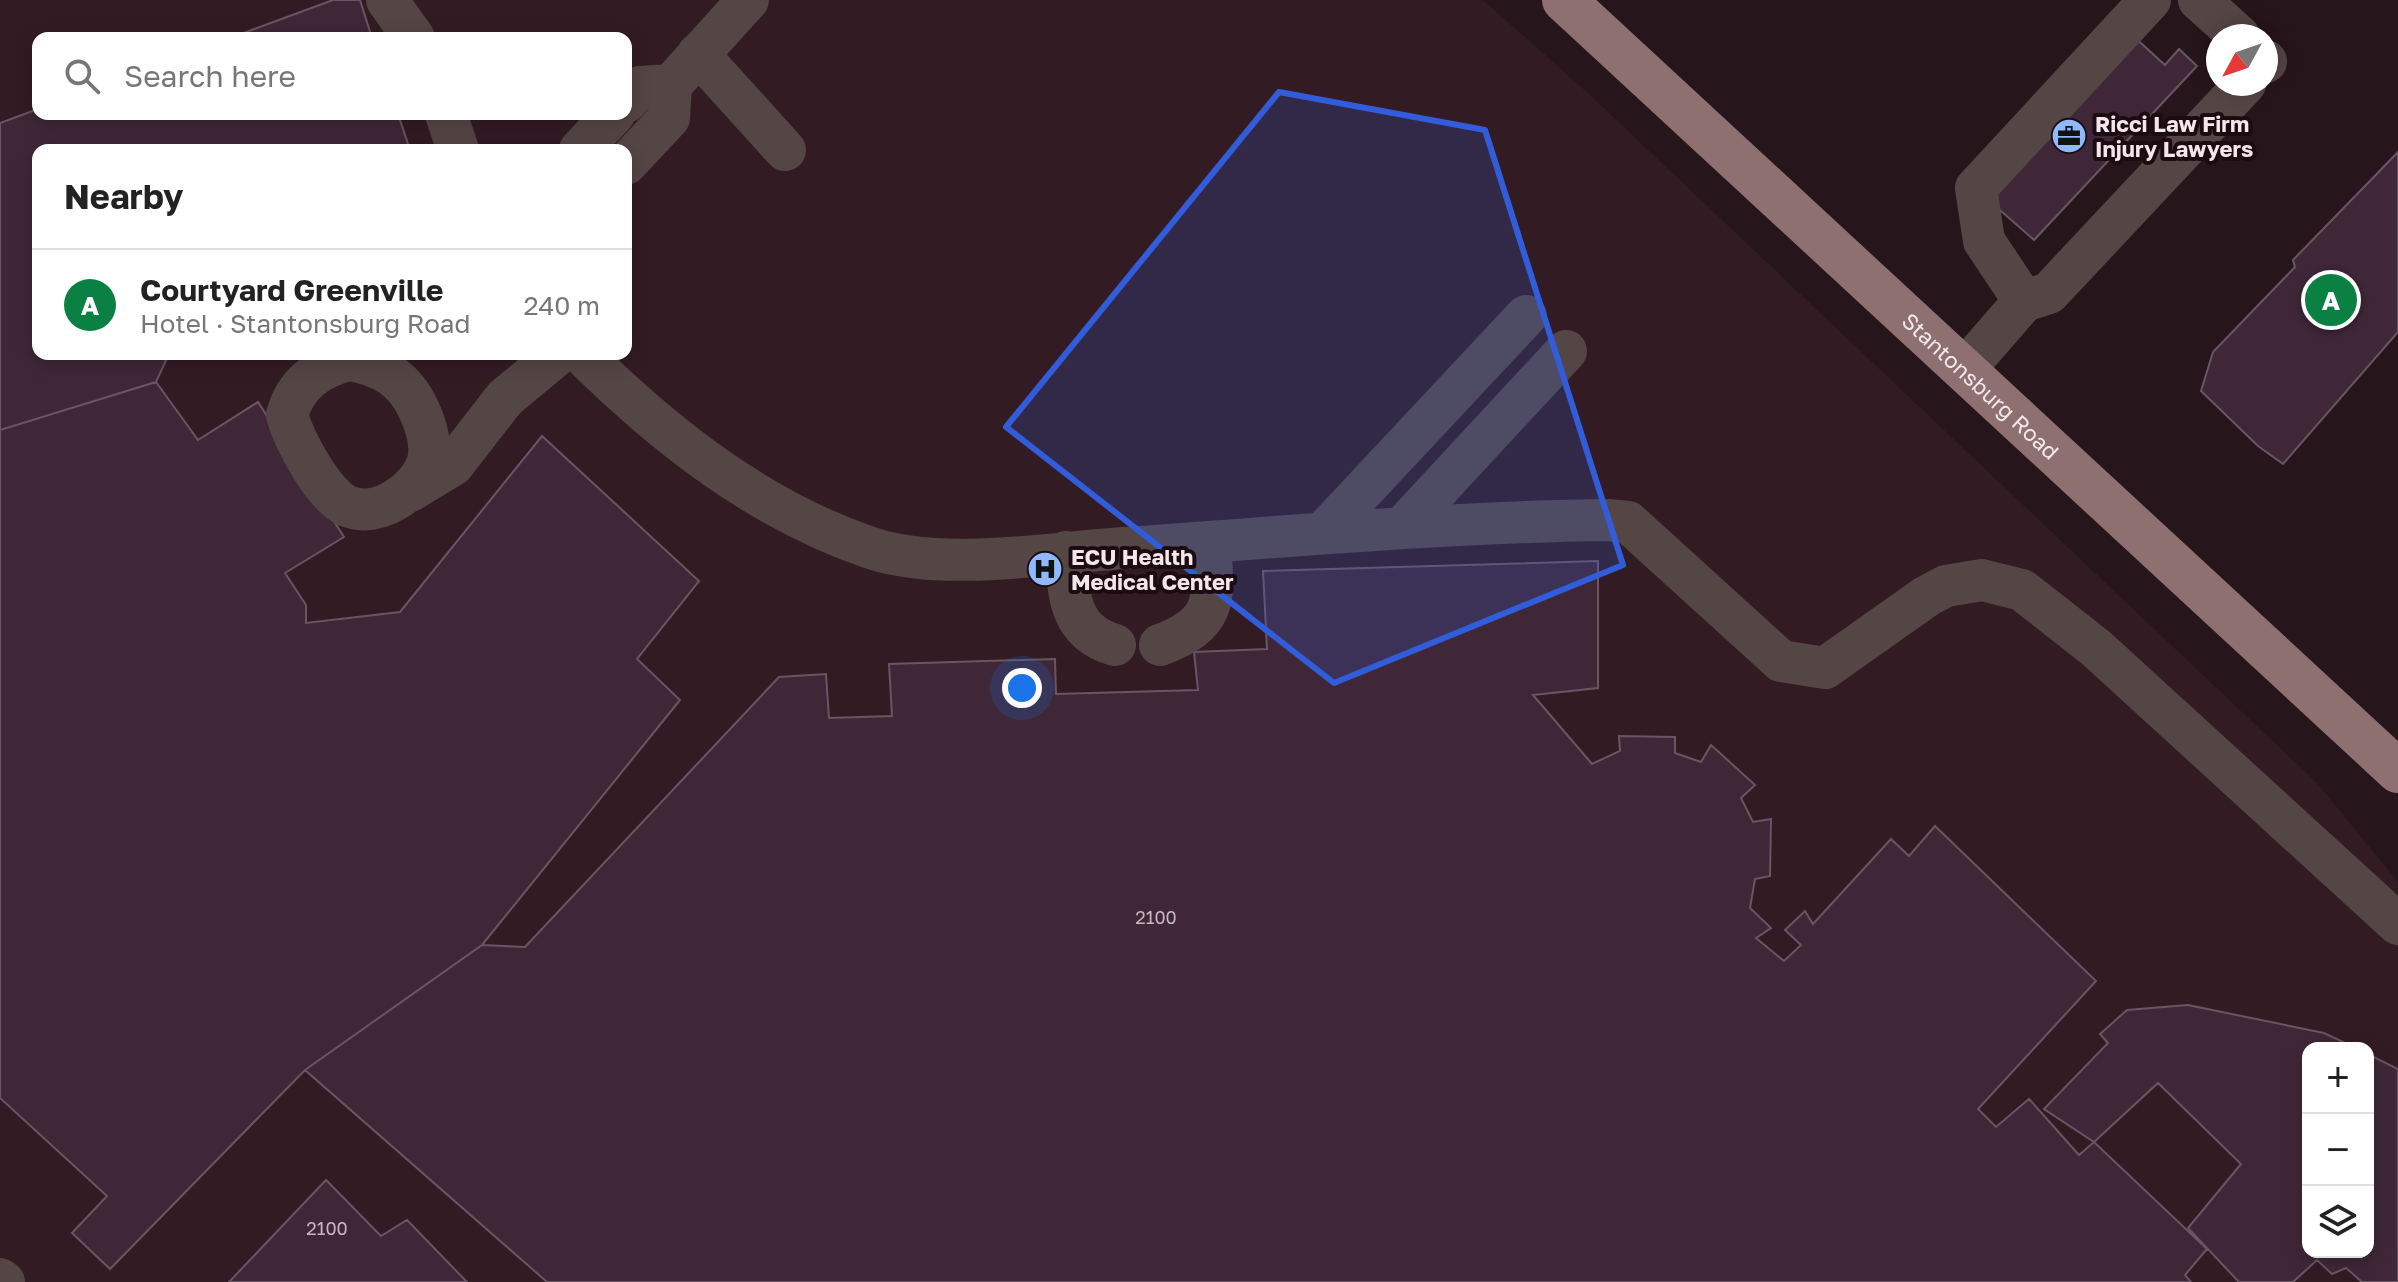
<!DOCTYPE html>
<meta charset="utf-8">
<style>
:root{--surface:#fff;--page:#f2f2f2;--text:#222;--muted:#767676;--line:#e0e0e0;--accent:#0b8043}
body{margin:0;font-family:"Golos Text",sans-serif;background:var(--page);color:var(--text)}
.controls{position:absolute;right:24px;bottom:24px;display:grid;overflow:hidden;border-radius:16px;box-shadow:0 4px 20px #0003}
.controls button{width:72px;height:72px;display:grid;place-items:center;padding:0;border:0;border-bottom:2px solid var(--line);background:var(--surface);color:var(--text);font:40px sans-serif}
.compass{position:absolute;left:2206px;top:24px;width:72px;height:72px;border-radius:50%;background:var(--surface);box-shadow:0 4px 20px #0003;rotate:230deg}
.you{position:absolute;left:1022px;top:688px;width:28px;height:28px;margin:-20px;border:6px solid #fff;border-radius:50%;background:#1a73e8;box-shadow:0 0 0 12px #1a73e833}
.badge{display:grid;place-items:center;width:52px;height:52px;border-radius:50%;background:var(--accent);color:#fff;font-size:26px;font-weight:700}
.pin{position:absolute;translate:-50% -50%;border:4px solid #fff;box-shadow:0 2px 8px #0006}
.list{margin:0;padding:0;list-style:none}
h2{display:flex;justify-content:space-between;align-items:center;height:104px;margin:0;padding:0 32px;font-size:34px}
h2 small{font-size:26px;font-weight:400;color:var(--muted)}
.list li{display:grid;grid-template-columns:52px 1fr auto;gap:24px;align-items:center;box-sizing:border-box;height:112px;padding:0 32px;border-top:2px solid var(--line)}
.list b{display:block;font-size:30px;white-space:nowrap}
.list p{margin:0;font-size:26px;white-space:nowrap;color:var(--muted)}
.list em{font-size:26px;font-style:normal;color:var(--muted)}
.icon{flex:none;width:44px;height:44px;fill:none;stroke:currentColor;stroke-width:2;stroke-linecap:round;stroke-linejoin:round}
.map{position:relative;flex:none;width:2398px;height:1282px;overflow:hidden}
.search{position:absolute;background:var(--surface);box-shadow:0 4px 20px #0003;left:32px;top:32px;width:600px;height:88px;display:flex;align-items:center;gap:20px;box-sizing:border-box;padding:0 28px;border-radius:16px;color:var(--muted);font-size:30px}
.panel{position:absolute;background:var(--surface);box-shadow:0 4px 20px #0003;left:32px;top:144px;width:600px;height:216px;border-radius:16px}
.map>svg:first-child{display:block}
.built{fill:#331b24;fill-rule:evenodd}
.building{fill:#3f2738;stroke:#685662;stroke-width:2}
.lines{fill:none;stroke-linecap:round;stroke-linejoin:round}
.minor{stroke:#554646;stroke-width:42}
.major{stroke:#8e7071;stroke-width:44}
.marked{fill:#325dda;fill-opacity:0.2;stroke:#325dda;stroke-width:6;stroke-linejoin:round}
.labels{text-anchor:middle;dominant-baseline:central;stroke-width:8;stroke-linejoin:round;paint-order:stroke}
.number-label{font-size:18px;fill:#c7b7be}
.poi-label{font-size:22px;font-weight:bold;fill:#f4e7eb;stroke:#1c0c12;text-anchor:start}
.street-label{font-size:22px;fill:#f4e7eb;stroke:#1c0c12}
</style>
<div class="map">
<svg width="2398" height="1282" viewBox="0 0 2398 1282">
<rect width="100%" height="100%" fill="#26151b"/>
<path class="built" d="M0,0H1483L1589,94L2317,783L2398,882V1282H0ZM38,38H626V114H38ZM38,150H626V354H38ZM2308,1048H2368V1252H2308Z"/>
<path class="building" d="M333,0H360L372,38H230Z
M2132,35L2165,65L2179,49L2197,66L2034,240L1985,197Z
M38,109V114H398L410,150H38V354H169L156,382L0,430V123Z
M2398,152V332L2283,464L2258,446L2201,391L2213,352L2295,267L2293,260Z
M156,382L198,440L258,402L344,537L285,573L306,605V623L400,612L542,436L699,581L637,659L680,700L482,945L305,1070L110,1269L72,1233L107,1196L0,1098V430Z
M1598,561V688L1533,695L1592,764L1620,751L1619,736L1675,737V753L1701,762L1711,745L1755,785L1741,798L1753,822L1771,819L1770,876L1755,879L1750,908L1771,928L1756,938L1784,961L1801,945L1785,930L1805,911L1813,924L1891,839L1909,856L1935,826L2096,981L1978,1109L1996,1127L2029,1099L2079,1155L2094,1142L2207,1249L2185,1275L2191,1282H547L305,1070L482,945L525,947L779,677L826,674L829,718L892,716L889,664L1055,659L1056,694L1198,690L1194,652L1267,649L1263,571Z
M2188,1005L2324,1033L2356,1048H2308V1252H2368V1054L2398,1069V1282H2362L2346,1268L2332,1274L2317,1260L2293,1282H2239L2188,1228L2241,1164L2158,1083L2094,1142L2044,1109L2108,1043L2100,1034L2127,1010Z
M326,1180L381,1236L407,1220L467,1282H229Z"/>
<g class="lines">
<path class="minor" d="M387,0L414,38
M2199,0L2239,36
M698,54L785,150
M2266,61V62
M626,102L640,87L671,85
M446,114L458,150
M580,150L614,114
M626,164L669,118L671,85L748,0
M2024,301L1984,241L1976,188L2150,0
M582,354C665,436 759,510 871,548C943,572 1049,553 1124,548C1285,537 1446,522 1608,520L1628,522L1781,661L1825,668L1927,596L1946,586L1982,580L2022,590L2096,648L2398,924
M349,360C382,365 405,379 419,410C426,425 433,448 427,464C417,492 377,519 347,506C323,495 294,440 287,415C296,383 318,368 349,360Z
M1964,370L2024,301L2049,293L2245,84
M410,491L453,465L505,398L558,354
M1402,528L1566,351
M1323,533L1526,316
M1066,552C1068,594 1069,632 1115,645
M1160,645C1219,623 1214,599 1210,542
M0,1279L4,1282"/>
<path class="major" id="s1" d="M1564,0L2398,771"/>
</g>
<path class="marked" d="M1279,92L1485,130L1623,565L1334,683L1006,427Z"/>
<defs>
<symbol id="office-disc" viewBox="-11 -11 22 22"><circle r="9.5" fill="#8eb9fc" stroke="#1c0c12"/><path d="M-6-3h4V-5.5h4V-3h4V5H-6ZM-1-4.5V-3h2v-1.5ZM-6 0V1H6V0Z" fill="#111"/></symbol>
<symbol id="hospital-disc" viewBox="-11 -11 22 22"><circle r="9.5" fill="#8eb9fc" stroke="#1c0c12"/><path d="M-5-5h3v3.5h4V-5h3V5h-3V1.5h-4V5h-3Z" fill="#111"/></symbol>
</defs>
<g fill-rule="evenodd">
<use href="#office-disc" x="2049" y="116" width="40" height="40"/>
<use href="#hospital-disc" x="1025" y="549" width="40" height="40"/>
</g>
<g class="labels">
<g class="number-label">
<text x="1156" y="917">2100</text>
<text x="327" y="1228">2100</text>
</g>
<g class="poi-label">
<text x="2095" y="123">Ricci Law Firm<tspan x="2095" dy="25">Injury Lawyers</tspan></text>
<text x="1071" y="556">ECU Health<tspan x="1071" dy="25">Medical Center</tspan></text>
</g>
<g class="street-label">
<text stroke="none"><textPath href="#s1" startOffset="568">Stantonsburg Road</textPath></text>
</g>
</g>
</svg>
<div class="controls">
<button>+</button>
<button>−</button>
<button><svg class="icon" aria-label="layers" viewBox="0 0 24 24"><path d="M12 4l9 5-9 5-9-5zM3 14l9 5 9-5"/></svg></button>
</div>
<svg class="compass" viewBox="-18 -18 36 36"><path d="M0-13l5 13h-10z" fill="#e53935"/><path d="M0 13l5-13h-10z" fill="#767676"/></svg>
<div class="you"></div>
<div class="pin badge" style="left:2331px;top:300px">A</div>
<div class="search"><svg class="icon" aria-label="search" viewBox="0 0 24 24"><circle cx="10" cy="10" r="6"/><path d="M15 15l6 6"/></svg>Search here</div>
<section class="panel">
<h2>Nearby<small></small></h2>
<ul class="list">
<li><span class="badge">A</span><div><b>Courtyard Greenville</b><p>Hotel · Stantonsburg Road</p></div><em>240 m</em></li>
</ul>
</section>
</div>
